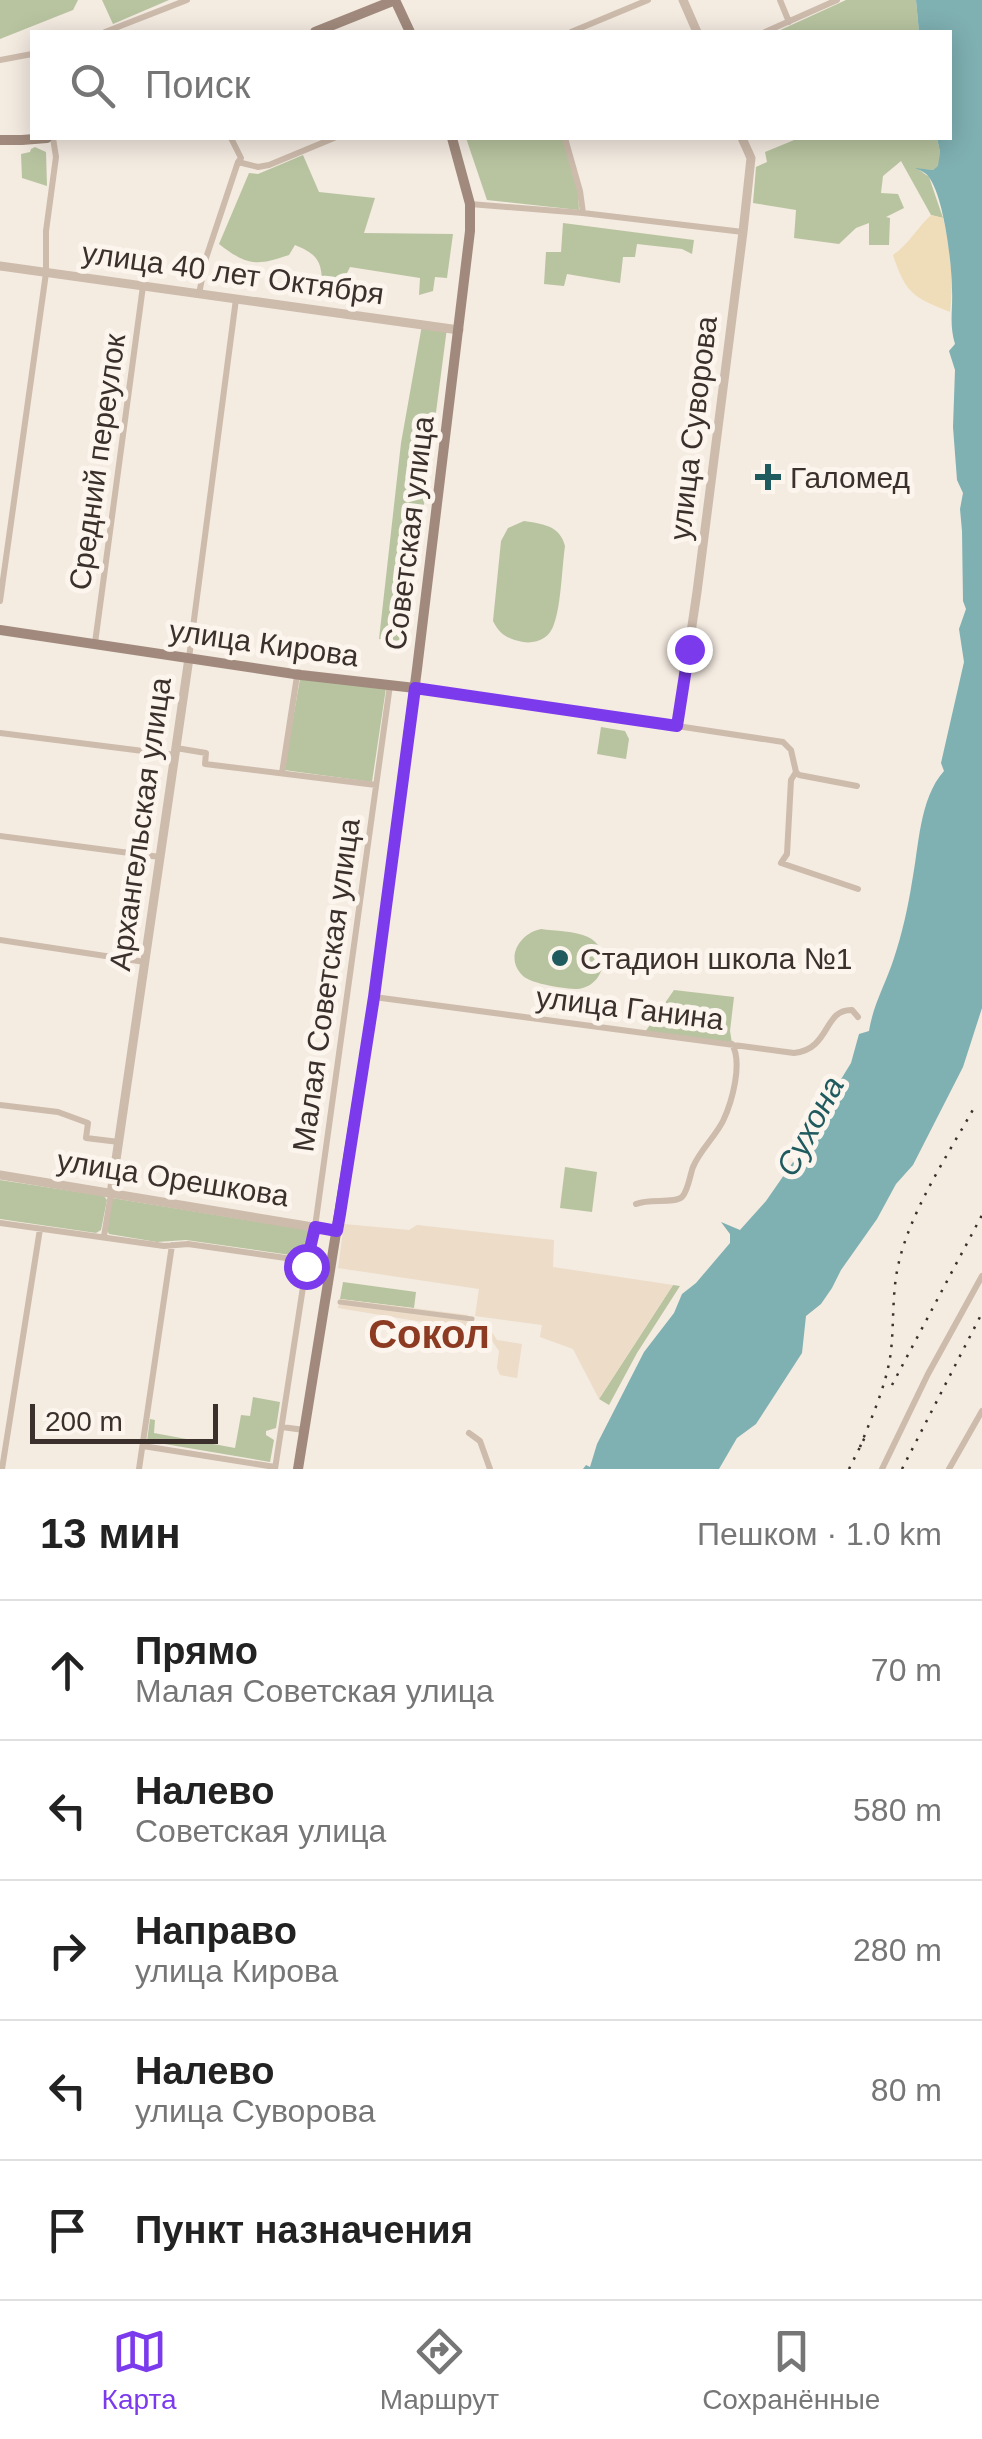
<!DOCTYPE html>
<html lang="ru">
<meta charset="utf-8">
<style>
:root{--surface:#fff;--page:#f2f2f2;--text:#222;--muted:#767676;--line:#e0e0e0;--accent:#7c3aed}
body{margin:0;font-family:Arial,sans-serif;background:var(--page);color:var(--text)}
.scale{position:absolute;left:30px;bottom:25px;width:188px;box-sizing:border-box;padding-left:10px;border:5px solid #3b302b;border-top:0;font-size:28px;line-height:35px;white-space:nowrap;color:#3b302b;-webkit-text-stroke:8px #fbf5ee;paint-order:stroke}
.stop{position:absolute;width:30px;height:30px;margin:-22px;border:8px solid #7c3aed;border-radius:50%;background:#fff}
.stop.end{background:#7c3aed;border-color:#fff;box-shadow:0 2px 10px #0008}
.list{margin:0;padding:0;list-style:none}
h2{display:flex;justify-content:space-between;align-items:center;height:130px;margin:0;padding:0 40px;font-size:42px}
h2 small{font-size:32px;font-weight:400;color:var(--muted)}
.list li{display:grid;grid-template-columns:65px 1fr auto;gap:30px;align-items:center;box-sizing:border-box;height:140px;padding:0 40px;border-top:2px solid var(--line)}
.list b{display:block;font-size:38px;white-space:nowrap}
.list p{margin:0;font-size:32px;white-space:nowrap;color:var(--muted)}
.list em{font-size:32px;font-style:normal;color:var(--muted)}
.icon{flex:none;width:55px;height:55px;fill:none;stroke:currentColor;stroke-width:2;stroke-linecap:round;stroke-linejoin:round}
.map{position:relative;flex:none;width:982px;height:1469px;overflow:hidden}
.search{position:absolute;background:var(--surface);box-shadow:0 5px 25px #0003;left:30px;right:30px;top:30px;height:110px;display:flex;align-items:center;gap:25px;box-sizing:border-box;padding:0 35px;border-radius:0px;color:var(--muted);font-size:38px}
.sheet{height:830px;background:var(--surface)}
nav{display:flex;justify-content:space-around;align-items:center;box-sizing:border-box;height:140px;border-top:2px solid var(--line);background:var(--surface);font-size:28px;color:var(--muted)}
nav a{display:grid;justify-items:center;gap:5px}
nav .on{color:var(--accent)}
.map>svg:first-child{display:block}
.green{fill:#b8c4a0}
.sand{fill:#efdcb8}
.plaza{fill:#ecdcc8}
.water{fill:#7fb0b2}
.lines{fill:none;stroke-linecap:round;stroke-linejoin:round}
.pedestrian{stroke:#cdbbac;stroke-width:5}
.minor{stroke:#cdbbac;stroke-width:6}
.tertiary{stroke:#cdbbac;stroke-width:9}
.secondary{stroke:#a18a7d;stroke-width:10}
.rail{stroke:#3b302b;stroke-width:2.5;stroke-dasharray:2.5 8;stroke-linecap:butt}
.route{stroke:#7c3aed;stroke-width:12}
.poi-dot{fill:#1f5a5e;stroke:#fbf5ee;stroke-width:4}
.labels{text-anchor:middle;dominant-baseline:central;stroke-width:10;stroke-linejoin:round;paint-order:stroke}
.street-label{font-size:30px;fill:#3b302b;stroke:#fbf5ee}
.poi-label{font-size:30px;fill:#3b302b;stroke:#fbf5ee;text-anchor:start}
.water-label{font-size:32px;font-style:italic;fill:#1f5a5e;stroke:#fbf5ee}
.district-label{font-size:40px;font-weight:bold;fill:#8c3b22;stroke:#fbf5ee}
</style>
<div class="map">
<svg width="982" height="1469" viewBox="0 0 982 1469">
<rect width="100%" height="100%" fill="#f4ebe1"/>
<path class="green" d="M0,0H78L73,10L0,39Z
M102,0H169L113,24Z
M846,0H916L919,32H776Z
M466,138H563L578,191L579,210L487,200Z
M799,138H937L940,152L939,166L933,170L918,169L929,177L943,218L931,215L901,161L883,176L881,193L898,194L904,208L886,217L890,218L889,245H869V223L856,228L839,244L794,238L796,210L753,203L756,167L767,162L765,152Z
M35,147L46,152L47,186L22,178L21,154L30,152L31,149Z
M303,155L319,192L375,198L364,233L453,234L447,278L435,277L433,291L419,295L420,278L350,267L345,277L337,278L329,296L323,291C321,264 322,256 295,245L289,255C257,266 247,266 219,244L249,173L258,174Z
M563,223L694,240L692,254L682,249L637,244L635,257H623L620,283L567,274L564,286L544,284L546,252H561Z
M422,325L447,328L406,642L379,639L401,443Z
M524,521C542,524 560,525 565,546C562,567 561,606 554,624C550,638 537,644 523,642C508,639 500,635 493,621L501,541L508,528Z
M300,679L386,688L372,782L284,770Z
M601,727L625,731L629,739L626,759L597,754Z
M541,929C555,931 575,931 588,937C613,949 605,987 577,989C565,989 532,984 523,976C504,958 520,933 541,929Z
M674,990L734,997L730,1031L732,1043L645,1032Z
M565,1167L597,1172L592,1212L560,1208Z
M0,1180L104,1196L107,1200L101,1230L96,1233L0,1219Z
M112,1198L309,1230L304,1257L186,1240L157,1242L109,1234L107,1230Z
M343,1282L416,1292L414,1308L340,1299Z
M673,1285L680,1286L637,1353L609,1405L599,1399Z
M253,1397L280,1402L276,1428L266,1431V1435L274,1440L270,1462L147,1441L150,1419L155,1420L154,1433L235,1448L241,1415L250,1416Z"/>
<path class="sand" d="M931,215L943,218C950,247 954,281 950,312C913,297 906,294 893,255C909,244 917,228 931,215Z"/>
<path class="plaza" d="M344,1224L409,1230L417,1225L554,1240L553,1267L673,1285L599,1399L573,1349L540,1337L542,1325L475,1316L479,1289L338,1268Z
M340,1299L468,1315L467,1326L442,1323L441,1325L338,1308Z
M482,1326H488L497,1340L522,1344L517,1378L500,1375L497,1368L499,1351Z"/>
<path class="water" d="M916,0H982V1008L963,1067L913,1165L896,1184L877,1219L841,1270L832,1288L821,1304L806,1316L802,1353L756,1424L737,1438L719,1469H583L586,1465L590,1467L597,1444L644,1352L674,1313L682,1294L696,1283L730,1243V1234L721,1222L740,1230L766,1201L809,1139L835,1089L851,1063L859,1034L869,1031C873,1005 886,983 894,958C902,934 908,907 912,882C919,847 919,799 944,771L941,763L964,662L959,629L966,609L963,601L962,531L960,509L963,493L957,480L953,427L955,370L949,351L955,344C949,325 953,309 952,290C952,265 944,195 928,176C925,172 919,170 915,168L933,170L938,166L940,152L937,138H950V32H919Z"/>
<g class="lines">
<path class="pedestrian" d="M340,1302L472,1319"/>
<path class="minor" d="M780,0L789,22
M105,32L187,0
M571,32L648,0
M765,32L837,0
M0,60L32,54
M231,138L241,158L238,162L258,167L269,165L334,138
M565,138L580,191L583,213
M470,204L583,213L743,232
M199,294L206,258L238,162
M0,601L46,273V231L56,157L53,138
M95,643L143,286
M189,658L236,299
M677,726L783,742L791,750L796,772
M0,733L175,755
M176,748L206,753L205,764L376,785
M796,772L791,780L787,854L781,863L858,889
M796,772L799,775L857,786
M282,773L297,676
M0,836L160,857
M0,940L145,962
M374,997L794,1053C831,1049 823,1009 852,1010L858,1017
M0,1105L58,1112L88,1123L86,1138L119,1142
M636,1204C649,1198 674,1204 682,1197C688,1191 690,1175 693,1167C700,1150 715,1137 723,1121C732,1102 743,1063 732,1044
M0,1223L164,1246L188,1244L307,1261
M104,1236L111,1194
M282,1427L304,1430
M469,1433L480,1441L490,1469
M143,1446L275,1467
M2,1469L40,1229
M139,1469L172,1245
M275,1469L307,1261L315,1227L390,685
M882,1469L928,1374L982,1276
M949,1469L982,1411"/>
<path class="tertiary" d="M683,0L697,32
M0,266L459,330
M415,688L677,726L697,592L743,232L751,158L742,138
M0,1175L337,1231
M111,1194L189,658"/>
<path class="secondary" d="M395,0L410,32
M315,32L395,0
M0,140H22L47,138
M0,630L301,675L415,688
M298,1469L374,997L417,669L470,231V204L452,138"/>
<path class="rail" d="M892,1385L982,1215
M860,1447C872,1416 887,1384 891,1351C894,1323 892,1294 898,1266C910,1211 948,1155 975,1106
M849,1469L867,1433
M902,1469L982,1313"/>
</g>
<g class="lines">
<path class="route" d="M306,1266L315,1227L337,1231L340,1214L374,997L415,688L677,726L689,649"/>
</g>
<g class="poi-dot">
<path d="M763 462h10v10h10v10h-10v10h-10v-10h-10v-10h10z"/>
<circle cx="560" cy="958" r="10"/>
</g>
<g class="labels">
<g class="street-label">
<text transform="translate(233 273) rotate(8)">улица 40 лет Октября</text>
<text transform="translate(693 428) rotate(-83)">улица Суворова</text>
<text transform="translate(97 462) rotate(-82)">Средний переулок</text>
<text transform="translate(409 533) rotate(-83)">Советская улица</text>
<text transform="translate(264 643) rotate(8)">улица Кирова</text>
<text transform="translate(140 824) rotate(-82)">Архангельская улица</text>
<text transform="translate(326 985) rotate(-82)">Малая Советская улица</text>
<text transform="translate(630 1008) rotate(7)">улица Ганина</text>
<text transform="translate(173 1178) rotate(9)">улица Орешкова</text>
</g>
<g class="poi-label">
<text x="790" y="477">Галомед</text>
<text x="580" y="958">Стадион школа №1</text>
</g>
<g class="water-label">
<text transform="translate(810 1126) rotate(-62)">Сухона</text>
</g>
<g class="district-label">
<text x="429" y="1334">Сокол</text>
</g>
</g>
</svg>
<div class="scale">200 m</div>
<div class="stop" style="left:306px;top:1266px"></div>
<div class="stop end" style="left:689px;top:649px"></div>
<div class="search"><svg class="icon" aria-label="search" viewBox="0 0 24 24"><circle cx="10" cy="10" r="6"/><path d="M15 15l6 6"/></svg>Поиск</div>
</div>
<section class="sheet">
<h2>13 мин<small>Пешком · 1.0 km</small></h2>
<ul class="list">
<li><svg class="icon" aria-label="ahead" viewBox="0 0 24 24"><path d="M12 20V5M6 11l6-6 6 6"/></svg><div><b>Прямо</b><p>Малая Советская улица</p></div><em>70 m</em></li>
<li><svg class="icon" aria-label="left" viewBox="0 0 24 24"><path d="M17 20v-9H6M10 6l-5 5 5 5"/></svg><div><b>Налево</b><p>Советская улица</p></div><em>580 m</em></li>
<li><svg class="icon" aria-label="right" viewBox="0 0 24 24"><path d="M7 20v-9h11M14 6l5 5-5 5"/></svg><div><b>Направо</b><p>улица Кирова</p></div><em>280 m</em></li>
<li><svg class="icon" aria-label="left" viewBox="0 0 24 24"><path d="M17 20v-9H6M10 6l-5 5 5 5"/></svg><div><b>Налево</b><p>улица Суворова</p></div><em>80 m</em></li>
<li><svg class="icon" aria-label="arrive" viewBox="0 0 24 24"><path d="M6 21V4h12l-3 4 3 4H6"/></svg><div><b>Пункт назначения</b></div></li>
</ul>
</section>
<nav>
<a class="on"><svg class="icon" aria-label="map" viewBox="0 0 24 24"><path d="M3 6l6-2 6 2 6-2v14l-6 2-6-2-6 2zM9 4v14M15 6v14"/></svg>Карта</a>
<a><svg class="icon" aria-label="directions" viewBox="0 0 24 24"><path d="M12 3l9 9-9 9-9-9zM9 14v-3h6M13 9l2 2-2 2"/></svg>Маршрут</a>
<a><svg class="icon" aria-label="saved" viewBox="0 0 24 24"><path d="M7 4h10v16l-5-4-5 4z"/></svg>Сохранённые</a>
</nav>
